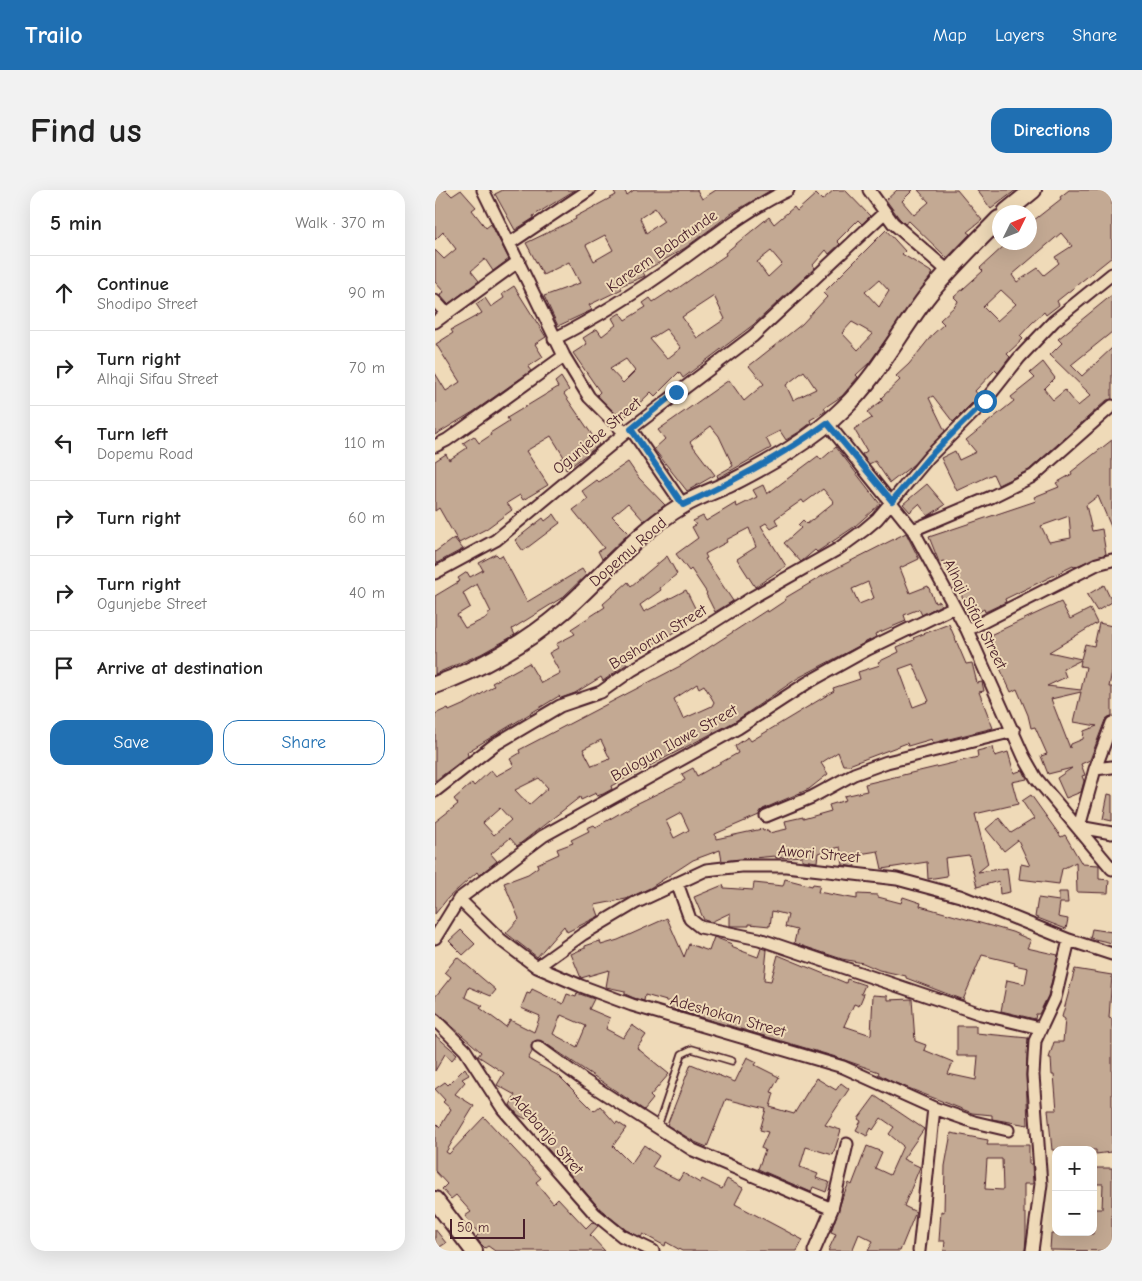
<!DOCTYPE html>
<meta charset="utf-8">
<style>
:root{--surface:#fff;--page:#f2f2f2;--text:#222;--muted:#767676;--line:#e0e0e0;--accent:#1f6fb2}
body{margin:0;font-family:"Comic Neue",sans-serif;background:var(--page);color:var(--text)}
.controls{position:absolute;right:15px;bottom:15px;display:grid;overflow:hidden;border-radius:10px;box-shadow:0 5px 20px #0002}
.controls button{width:45px;height:45px;display:grid;place-items:center;padding:0;border:0;border-bottom:1px solid var(--line);background:var(--surface);color:var(--text);font:25px sans-serif}
.compass{position:absolute;left:557px;top:15px;width:45px;height:45px;border-radius:50%;background:var(--surface);box-shadow:0 5px 20px #0002;rotate:47deg}
.scale{position:absolute;left:15px;bottom:12px;width:75px;box-sizing:border-box;padding-left:5px;border:2px solid #4a1f2b;border-top:0;font-size:14px;line-height:18px;white-space:nowrap;color:#4a1f2b;-webkit-text-stroke:4px #efdab8;paint-order:stroke}
.stop{position:absolute;width:15px;height:15px;margin:-11px;border:4px solid #1f6fb2;border-radius:50%;background:#fff}
.stop.end{background:#1f6fb2;border-color:#fff;box-shadow:0 1px 5px #0008}
.list{margin:0;padding:0;list-style:none}
h2{display:flex;justify-content:space-between;align-items:center;height:65px;margin:0;padding:0 20px;font-size:21px}
h2 small{font-size:16px;font-weight:400;color:var(--muted)}
.list li{display:grid;grid-template-columns:32px 1fr auto;gap:15px;align-items:center;box-sizing:border-box;height:75px;padding:0 20px;border-top:1px solid var(--line)}
.list b{display:block;font-size:19px;white-space:nowrap}
.list p{margin:0;font-size:16px;white-space:nowrap;color:var(--muted)}
.list em{font-size:16px;font-style:normal;color:var(--muted)}
.actions{display:flex;gap:10px;padding:15px 20px}
.actions a{flex:1;padding:11px 0;border:1px solid var(--accent);border-radius:15px;text-align:center;font-size:18px;color:var(--accent)}
.actions .main{background:var(--accent);color:#fff}
.icon{flex:none;width:28px;height:28px;fill:none;stroke:currentColor;stroke-width:2;stroke-linecap:round;stroke-linejoin:round}
.map{position:relative;flex:none;width:677px;height:1061px;overflow:hidden;border-radius:15px}
header{display:flex;align-items:center;gap:30px;box-sizing:border-box;height:70px;padding:0 25px;background:var(--accent);color:#fff}
header strong{font-size:24px}
nav{display:flex;gap:28px;margin-inline-start:auto;font-size:18px}
.intro{display:flex;align-items:center;justify-content:space-between;box-sizing:border-box;height:120px;padding:0 30px}
h1{margin:0;font-size:35px}
.button{padding:12px 22px;border-radius:15px;background:var(--accent);color:#fff;font-size:18px;font-weight:700}
main{display:flex;gap:30px;padding:0 30px}
aside{flex:1;background:var(--surface);border-radius:15px;box-shadow:0 5px 20px #0002}
.map>svg:first-child{display:block}
.building{fill:#c3a993;stroke:#4a1f2b;fill-rule:evenodd}
.lines{fill:none;stroke-linecap:round;stroke-linejoin:round}
.service-casing{stroke:#4a1f2b;stroke-width:9}
.minor-casing{stroke:#4a1f2b;stroke-width:15}
.secondary-casing{stroke:#4a1f2b;stroke-width:20}
.service{stroke:#efdab8;stroke-width:5.5}
.minor{stroke:#efdab8;stroke-width:11}
.secondary{stroke:#efdab8;stroke-width:16}
.route{stroke:#1f6fb2;stroke-width:6}
.labels{text-anchor:middle;dominant-baseline:central;stroke-width:4;stroke-linejoin:round;paint-order:stroke}
.street-label{font-size:16px;fill:#4a1f2b;stroke:#efdab8}
</style>
<header>
<strong>Trailo</strong>
<nav><a>Map</a><a>Layers</a><a>Share</a></nav>
</header>
<div class="intro"><h1>Find us</h1><a class="button">Directions</a></div>
<main>
<aside>
<h2>5 min<small>Walk · 370 m</small></h2>
<ul class="list">
<li><svg class="icon" aria-label="ahead" viewBox="0 0 24 24"><path d="M12 20V5M6 11l6-6 6 6"/></svg><div><b>Continue</b><p>Shodipo Street</p></div><em>90 m</em></li>
<li><svg class="icon" aria-label="right" viewBox="0 0 24 24"><path d="M7 20v-9h11M14 6l5 5-5 5"/></svg><div><b>Turn right</b><p>Alhaji Sifau Street</p></div><em>70 m</em></li>
<li><svg class="icon" aria-label="left" viewBox="0 0 24 24"><path d="M17 20v-9H6M10 6l-5 5 5 5"/></svg><div><b>Turn left</b><p>Dopemu Road</p></div><em>110 m</em></li>
<li><svg class="icon" aria-label="right" viewBox="0 0 24 24"><path d="M7 20v-9h11M14 6l5 5-5 5"/></svg><div><b>Turn right</b></div><em>60 m</em></li>
<li><svg class="icon" aria-label="right" viewBox="0 0 24 24"><path d="M7 20v-9h11M14 6l5 5-5 5"/></svg><div><b>Turn right</b><p>Ogunjebe Street</p></div><em>40 m</em></li>
<li><svg class="icon" aria-label="arrive" viewBox="0 0 24 24"><path d="M6 21V4h12l-3 4 3 4H6"/></svg><div><b>Arrive at destination</b></div></li>
</ul>
<div class="actions"><a class="main">Save</a><a>Share</a></div>
</aside>
<div class="map">
<svg width="677" height="1061" viewBox="0 0 677 1061">
<rect width="100%" height="100%" fill="#efdab8"/>
<filter id="ink" filterUnits="userSpaceOnUse"><feTurbulence type="fractalNoise" baseFrequency=".02" numOctaves="2"/><feDisplacementMap in="SourceGraphic" scale="10" xChannelSelector="R" yChannelSelector="G"/><feConvolveMatrix kernelMatrix="1 2 1 2 8 2 1 2 1" color-interpolation-filters="sRGB"/></filter>
<g filter="url(#ink)">
<path class="building" d="M7,0H11L17,6L26,0L41,17L37,20L51,38L56,34L74,69L58,81L50,69L36,81L44,91L13,114L5,105L9,102L0,92V60L9,69L21,59L8,42L0,50V7Z
M68,0H140L98,26L99,28L80,40L60,4Z
M178,0H189L192,5L199,0H262L267,9L281,0H336L297,23L250,58L208,82L210,86L185,96L187,99L154,115L157,120L123,136L109,106L145,93L134,72L108,85L91,53L141,29L140,27L181,5ZM220,18L229,31L211,43L205,28ZM170,45L178,60L159,71L151,55Z
M399,0H410L435,26L427,34L423,30L402,51L405,54L394,64L391,60L378,75L380,78L318,135L248,188L244,182L220,206L216,202L187,230L162,205L165,202L138,163L152,154L148,148L162,139L167,146L181,135L177,128L185,123L190,130L211,117L208,113L215,108L218,112L235,101L236,103L291,65L290,63L334,27L339,34L359,17L362,21L381,4L387,10ZM336,61L347,74L333,87L322,72ZM279,106L290,129L262,148L247,127ZM231,139L246,158L232,169L215,149ZM191,169L200,181L188,193L175,179Z
M462,0H478L467,11L479,25L494,12L483,0H522L547,30L532,42L535,44L512,68L474,31L470,34L464,28L451,10Z
M542,0H581L556,19Z
M634,0H677V67L622,111L624,115L611,125L609,122L596,134L585,146L588,149L572,164L575,167L563,183L560,180L540,201L544,206L518,232L498,206L494,208L510,241L479,274L455,293L440,271L434,274L427,264L432,261L419,239L437,228L432,222L448,210L446,208L465,190L461,186L474,174L498,144L509,134L505,130L521,115L523,111L519,107L548,81L545,78L569,56L576,52H594V34L626,9L625,7ZM626,43L637,56L620,67L624,73L609,85L603,78L582,92L577,85ZM566,100L581,114L562,131L548,117Z
M451,40L470,61L467,64L498,83L434,173L421,185L423,187L407,206L389,218L391,221L375,230L376,233L364,242L351,250L345,241L331,248L336,258L283,288L282,285L298,276L284,246L276,236L255,252L280,285L252,301L219,259L230,249L223,240L294,190L309,211L329,194L314,176L367,134L392,107L388,103ZM444,90L454,101L444,117L430,102ZM417,132L438,144L423,160L407,143ZM369,181L381,199L358,210L351,195Z
M79,96L111,147L100,154L108,167L93,177L96,181L38,222L0,245V183L11,201L25,192L1,154L18,143L16,140L47,123L41,114L50,108L56,117L69,108L67,104Z
M677,105V142L636,175L647,186L677,158V209L672,210L594,280L563,295L558,284L522,301L506,268L520,261L524,270L541,262L531,250L579,211L576,207L600,188L595,183L608,172L620,188L609,199L618,210L630,200L643,216L656,205L615,165L627,153L623,149Z
M126,187L134,200L129,204L164,255L131,280L125,269L129,267L116,246L91,261L113,295L88,310L85,305L72,313L77,320L51,339L24,353L4,318L0,321V271L11,264L14,270L32,258L28,253L39,246L44,253L56,245L55,243L74,231L72,228L123,197L120,192Z
M677,250V339L663,306L651,315L657,341L667,339L671,364L639,377L638,376L570,409L571,412L550,422L549,419L537,426L509,371L504,372L494,347L601,311L599,307L624,297L621,293L637,284L636,282ZM634,326L636,348L614,352L606,336Z
M401,257L445,314L419,337L382,362L380,360L366,372L349,353L366,338L363,335L368,330L372,334L399,312L388,299L369,313L367,310L340,329L343,335L336,339L331,333L326,336L351,376L320,397L302,369L321,357L314,338L291,350L292,352L270,364L272,368L270,369L298,411L280,422L271,404L272,403L256,379L254,381L241,364L263,348L257,337L261,335L258,331L268,326L271,331L301,313L302,317L322,307L318,300L328,295L332,304L383,266L386,270Z
M193,272L204,288L230,315L209,331L193,313L177,326L194,343L167,369L163,361L169,358L138,320L153,309L147,301L162,290L164,292Z
M492,294L510,315L493,326L484,314L475,322L468,314Z
M119,324L125,333L88,361L80,350L108,328L110,331Z
M471,343L484,369L465,378L475,403L493,396L500,413L504,411L506,415L487,425L484,419L469,425L471,431L440,444L441,447L363,488L299,532L176,596L177,599L168,604L162,606L161,603L146,610L145,607L82,656L75,648L56,664L62,671L44,685L42,682L13,708L0,724V632L23,614L19,609L37,593L39,596L56,580L61,586L79,576L75,569L85,563L84,560L247,475L332,420L333,422L351,410L350,408L394,382ZM433,392L439,408L424,414L417,399ZM262,494L264,498L269,495L279,512L277,516L248,529L239,509ZM166,550L175,569L157,576L148,559ZM104,588L113,598L94,615L80,600ZM65,618L76,630L59,645L48,633Z
M19,348L28,359L0,374V362Z
M61,364L64,367L67,365L92,412L147,379L151,385L128,407L77,439L80,445L78,446L46,464L0,484V406L25,391L23,388L32,382L35,387L48,380L44,373ZM42,394L56,422L52,425L53,427L30,438L22,425L35,417L28,403Z
M232,366L242,384L225,398L226,400L205,415L209,422L251,400L264,426L244,435L246,438L212,458L189,470L192,474L168,491L166,487L140,503L126,508L124,506L32,562L33,566L0,591V524L13,518L14,521L32,513L59,496L57,493L94,473L106,493L125,483L114,463L123,458L121,454L140,444L136,439L170,417L168,414L193,392L196,396Z
M669,395L677,412L662,421L652,405Z
M626,412L635,429L655,419L662,433L614,462L646,469L650,454L659,456L664,433L677,436V481L674,497H677V526L670,530L655,570L646,574L650,585L647,586L649,591L646,602L631,608L622,588L637,578L613,584L606,566L612,564L600,537L596,538L593,525L582,499L576,502L558,463L561,462L553,446ZM646,470L645,476L651,477L646,500L612,496L631,487L628,479ZM646,502L639,532L662,536L649,541L648,549L636,554L635,558L616,509Z
M514,434L531,474L537,473L542,493L547,492L549,501L544,502L558,538L498,553L497,549L473,556L472,553L414,575H408L403,562L386,573L393,584L374,599L328,619L324,625L280,644L281,649L327,639L328,641L333,640L334,643L352,639L350,631L368,627V629L396,621L394,615L411,610L409,606L432,601L430,594L543,567L542,561L558,557L560,566L573,562L579,583L588,580L592,589L577,592L583,614L540,624L553,674L543,682L572,678L575,702L565,704L564,691L542,697L534,665L510,668L512,686L493,689L492,672L447,679L443,661L418,665L420,677L408,675L405,657L383,663L382,672L367,670V666L341,668L340,666L287,671L285,660L258,670L215,698L191,709L160,715L164,726L132,742L129,736L102,767L71,743L84,729L69,693L93,684L103,677L102,674L124,664L122,659L138,653L136,650L154,641L152,638L159,635L161,637L199,615L250,590L247,584L258,578L262,586L303,563L300,556L313,547L316,551L399,501L398,498L425,489L423,482L445,475L443,472L464,462L462,457L479,450L478,448ZM478,474L494,511L478,517L464,479ZM246,623L254,640L239,648L231,631Z
M673,604L677,605V631L668,629Z
M596,605L626,647L630,645L647,674L664,675V689L674,690L673,703L642,702L641,672L627,679L624,694L584,689L586,674L595,676L583,650L569,661L551,639L564,628L576,643L599,629L587,611Z
M350,689L377,696L378,694L385,695L383,702L422,709V704L443,705V707L466,713L468,707L486,713L485,716L577,742L596,750L592,758L623,765L613,806L604,824H601L600,829L566,821L572,790L590,794L593,778L579,775L580,773L547,765L528,810L471,788V786L444,780L428,773L407,769L359,753L362,740L350,737L353,725L337,721L335,736L314,734V736H295V723L276,732L269,730L259,707L288,695L289,698L318,700L319,693L348,696Z
M624,702H632L633,713H625L623,727L633,729L631,739L600,727L603,708L624,711Z
M232,728L249,767L254,754L274,761L279,747L297,754L296,757L323,767L326,758L332,760L329,790L336,791L343,765L411,793L412,789L430,795L426,804H429L424,816L419,814L409,836L436,845L438,805L453,806V810L477,809L480,851L491,855L489,860L518,872L513,884L541,890L543,866H522V836H541V843L593,848L591,885L593,935L557,929V925L537,923L458,892L443,884L444,882L401,867L234,818L235,812L210,805L209,811L199,808L190,804V801L171,797L174,780L146,788L136,764L150,758V756L165,751L166,755L183,750Z
M657,739L677,742V753L655,748Z
M26,740L40,754L28,765L14,751Z
M22,767L61,800L56,806L34,797L30,807L48,816L45,818L71,837L75,830L99,842L105,826L86,818L92,803L95,804L97,799L128,814L132,804L141,807L142,803L159,809L154,819L175,828L171,839L188,848L197,835L211,845L202,858L234,884L215,906L218,909L209,920L107,851L97,852V862L93,869L124,886L159,921L165,916L181,934L182,932L191,938L178,956L196,974L209,955L224,966L217,977L244,990L248,983L265,993L267,989L287,999L292,989L308,998L300,1014L368,1050L362,1061H247L231,1052L230,1056L208,1044L206,1047L191,1040L165,1019L107,952L116,943L93,925L91,929L83,925L75,915L80,905L62,895L69,883L43,866L46,862L0,821V807L16,787L10,782ZM126,825L151,836L142,857L118,844Z
M640,779L677,785L674,828L677,829V962L661,964V960H617L613,920H622L619,885H617L616,868H614L619,852H628L630,829L627,827Z
M0,845L22,864L17,870L10,864L0,881Z
M312,867L322,872L320,875L344,887L336,902L339,903L335,917L359,924L381,888L401,900L406,893L414,899L390,935L406,940L398,965L371,957L365,977L383,984L381,988L394,992L391,1002L378,997L376,1002L323,979L330,960L326,958L333,942L325,940L331,919L291,909L272,957L260,952L232,935L256,874L300,892Z
M30,878L34,885L27,889L30,892L20,904L39,916L11,962L14,964L49,927L106,988L101,992L118,1013L123,1008L151,1038L157,1032L163,1036L155,1045L170,1061H60L53,1056L50,1058L45,1053L41,1047L44,1044L30,1026L36,1022L21,1005L16,1009L7,999L12,994L0,981V932L5,937L16,919L8,912L10,910L0,899L10,892L13,895Z
M440,906L489,939L468,969L485,977L469,1016L481,1022L480,1024L465,1061H433L438,1051L424,1044L417,1061H393L401,1044L396,1042L408,1006L414,993L417,995L432,956L447,962L440,978L455,985L468,956L454,944L459,937L446,928L438,940L436,938L432,946L421,940L426,931L423,929Z
M516,943L553,950L552,955H594V974H597L598,994H589V1024H591V1046L590,1061H509L510,1051H504L506,1021L509,1022L510,976ZM552,969H567L568,1000L550,999Z
M658,978H677V1061L615,1060L616,1044H658V1019H667L668,994H658Z
M0,1039L11,1053L0,1060Z"/>
<g class="lines">
<defs>
<path id="service" d="M222,939L247,864L257,859L297,871"/>
<path id="minor" d="M48,0L129,166L154,207L190,243
M434,0L458,33L513,81
M75,53L154,0
M0,111L12,124
M0,132L84,71
M119,149C163,127 205,100 245,71C281,45 313,19 353,0
M392,233L478,340L532,440L589,567L601,588L677,679
M196,239L248,315
M0,256L12,250L129,166
M478,340L556,307L598,286L677,216
M0,383L61,350L190,243L318,146L449,23
M532,440L662,374L677,370
M660,579L677,577
M0,601L59,555L125,516L166,502L197,480L258,445L318,407L403,359L429,340L442,329L494,267L550,211L584,168L619,131L677,84
M331,626L377,607L419,584L452,572L579,541
M644,637L660,579L677,533
M644,637L677,643
M242,693L255,729L265,737L324,749L546,824L605,838
M24,709L66,750L102,777L146,796L197,815L408,877L499,918L539,932L573,940
M0,748L24,709L108,646L303,538L372,493L433,459L519,417
M102,777L148,744L200,713L271,680L306,676H351L462,689L525,706L634,750L677,764
M0,830L30,860L68,919L160,1024L187,1046L218,1061
M103,857L150,891L258,960L397,1019
M379,1061L397,1019L412,954
M484,1061L499,918
M597,1061L606,994L598,885L600,851L620,808L634,750"/>
<path id="secondary" d="M571,22L598,0
M0,495C45,479 91,453 127,422C167,387 202,342 248,315C263,306 281,300 296,293C335,273 378,249 409,218C442,186 463,145 490,109C512,80 539,55 564,29
M0,1010L39,1061"/>
</defs>
<use href="#service" class="service-casing"/>
<use href="#minor" class="minor-casing"/>
<use href="#secondary" class="secondary-casing"/>
<use href="#service" class="service"/>
<use href="#minor" class="minor"/>
<use href="#secondary" class="secondary"/>
</g>
</g>
<g class="lines" filter="url(#ink)">
<path class="route" d="M241,202L196,239L248,315C299,291 347,266 392,233L457,311L494,267L550,211"/>
</g>
<g class="labels">
<g class="street-label">
<text transform="translate(227 61) rotate(-35)">Kareem Babatunde</text>
<text transform="translate(162 246) rotate(-40)">Ogunjebe Street</text>
<text transform="translate(193 362) rotate(-41)">Dopemu Road</text>
<text transform="translate(540 424) rotate(63)">Alhaji Sifau Street</text>
<text transform="translate(223 447) rotate(-31)">Bashorun Street</text>
<text transform="translate(239 553) rotate(-29)">Balogun Ilawe Street</text>
<text transform="translate(384 664) rotate(5)">Awori Street</text>
<text transform="translate(293 826) rotate(16)">Adeshokan Street</text>
<text transform="translate(112 944) rotate(49)">Adebanjo Stret</text>
</g>
</g>
</svg>
<div class="controls">
<button>+</button>
<button>−</button>
</div>
<svg class="compass" viewBox="-18 -18 36 36"><path d="M0-13l5 13h-10z" fill="#e53935"/><path d="M0 13l5-13h-10z" fill="#767676"/></svg>
<div class="scale">50 m</div>
<div class="stop" style="left:550px;top:211px"></div>
<div class="stop end" style="left:241px;top:202px"></div>
</div>
</main>
